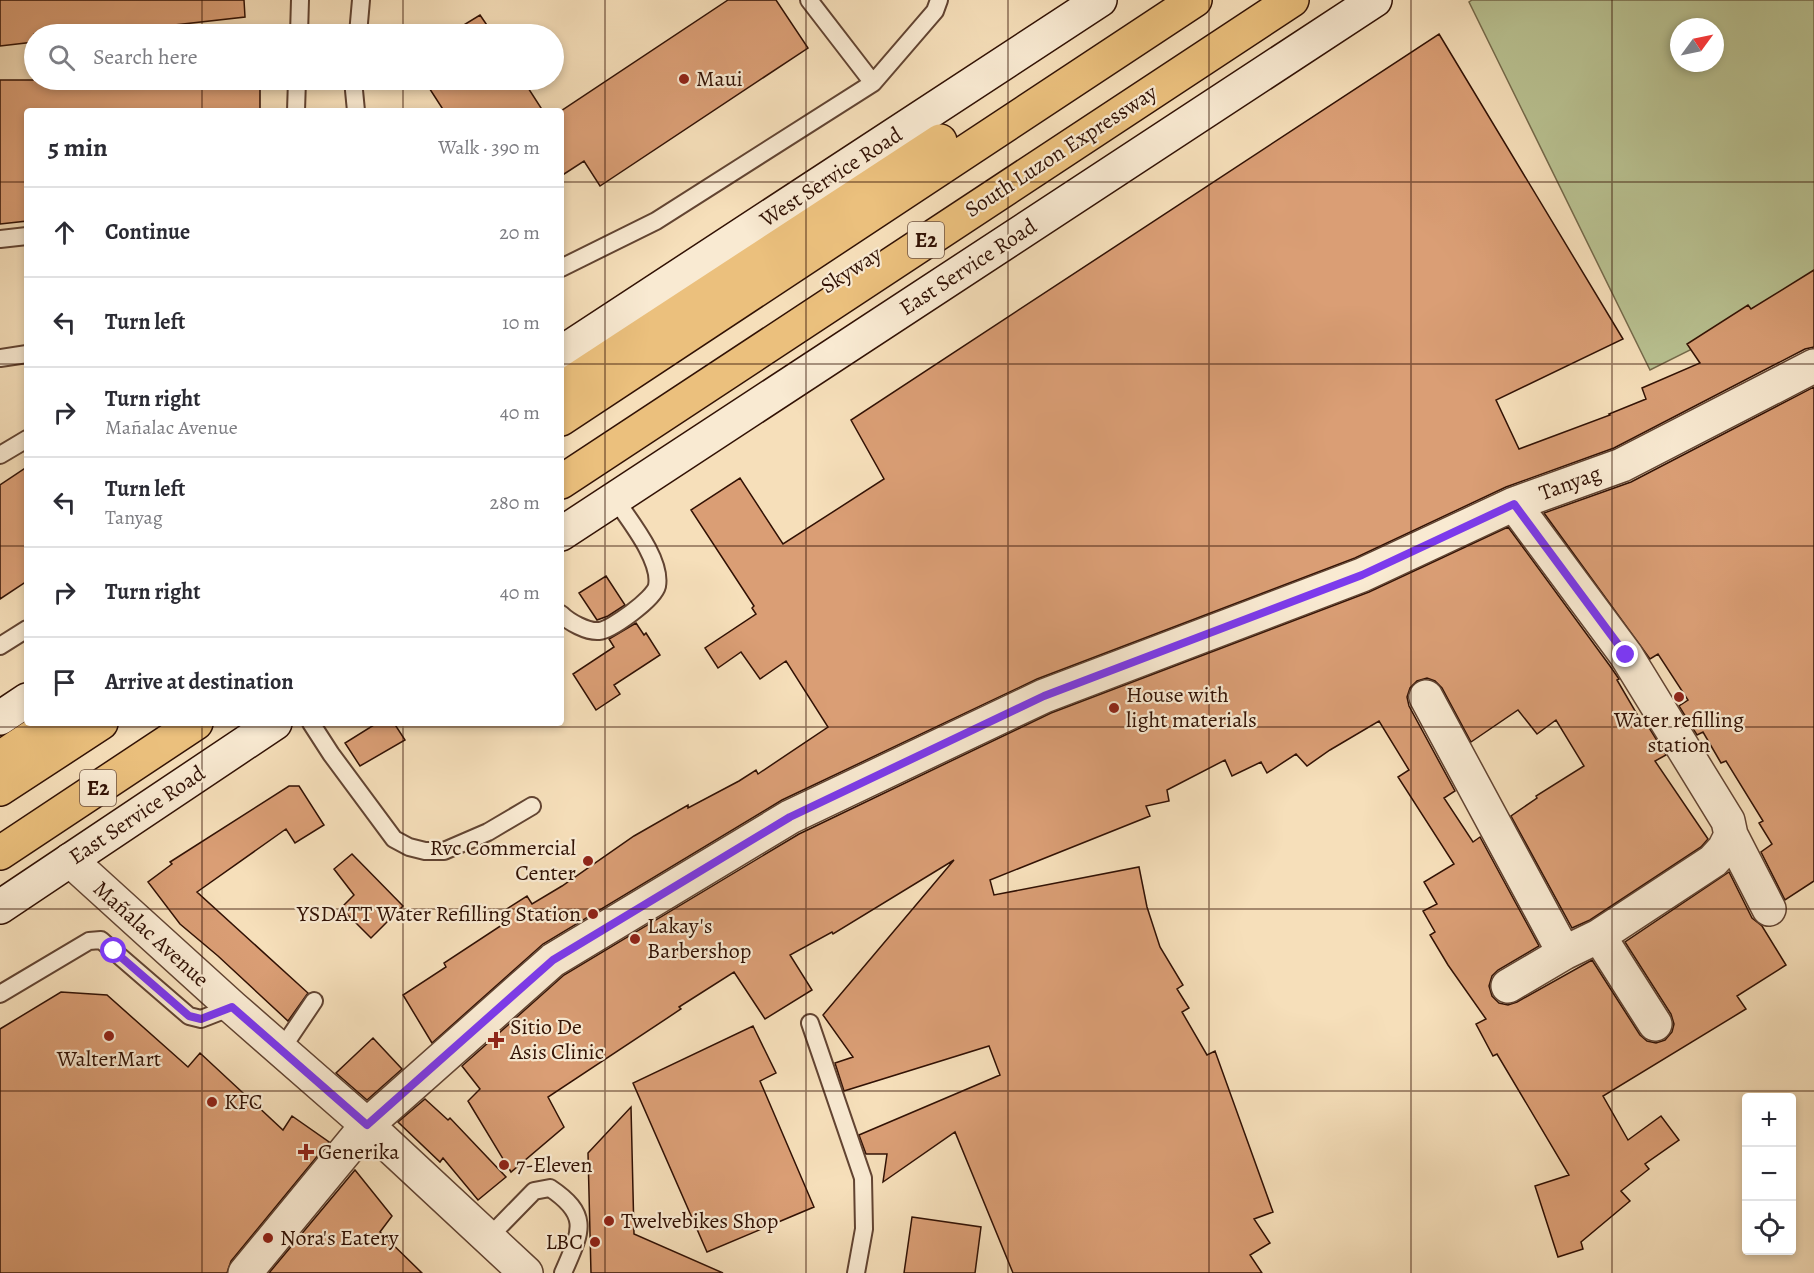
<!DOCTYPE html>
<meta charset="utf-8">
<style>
:root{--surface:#fff;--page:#f7f7f7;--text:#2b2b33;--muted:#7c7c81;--line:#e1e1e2}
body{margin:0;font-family:Alegreya,serif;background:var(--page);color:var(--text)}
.controls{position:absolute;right:18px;bottom:18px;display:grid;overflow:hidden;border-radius:6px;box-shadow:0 3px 9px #0003}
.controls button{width:54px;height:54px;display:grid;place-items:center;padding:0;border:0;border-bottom:2px solid var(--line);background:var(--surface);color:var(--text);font:30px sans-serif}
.compass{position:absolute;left:1670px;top:18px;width:54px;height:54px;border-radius:50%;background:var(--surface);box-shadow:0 3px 9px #0003;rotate:57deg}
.stop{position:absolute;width:18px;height:18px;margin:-14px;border:4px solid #7c3aed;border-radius:50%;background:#fff}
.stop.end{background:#7c3aed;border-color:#fff;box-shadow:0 2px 6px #0008}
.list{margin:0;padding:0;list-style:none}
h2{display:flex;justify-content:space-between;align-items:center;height:78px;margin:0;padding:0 24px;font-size:26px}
h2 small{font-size:20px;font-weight:400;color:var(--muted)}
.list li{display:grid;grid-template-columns:39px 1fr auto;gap:18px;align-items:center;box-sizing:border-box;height:90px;padding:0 24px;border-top:2px solid var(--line)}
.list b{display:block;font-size:22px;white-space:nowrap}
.list p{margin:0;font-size:20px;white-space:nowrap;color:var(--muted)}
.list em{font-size:20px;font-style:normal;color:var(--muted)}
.icon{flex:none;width:33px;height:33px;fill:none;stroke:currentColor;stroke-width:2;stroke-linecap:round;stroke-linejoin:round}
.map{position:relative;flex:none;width:1814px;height:1273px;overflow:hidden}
.search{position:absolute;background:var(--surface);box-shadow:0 3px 9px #0003;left:24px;top:24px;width:540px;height:66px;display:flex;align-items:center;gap:15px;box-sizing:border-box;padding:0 21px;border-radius:33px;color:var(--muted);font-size:22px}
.panel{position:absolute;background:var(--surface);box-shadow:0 3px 9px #0003;left:24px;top:108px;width:540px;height:618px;border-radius:6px}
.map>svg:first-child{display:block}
.green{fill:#b9c292;stroke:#756a4b;stroke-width:1.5;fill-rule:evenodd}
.building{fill:#da9e75;stroke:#311104;stroke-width:1.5}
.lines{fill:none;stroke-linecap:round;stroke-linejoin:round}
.lane-casing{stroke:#624432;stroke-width:20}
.street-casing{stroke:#624432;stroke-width:36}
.secondary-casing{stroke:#311104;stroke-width:36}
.highway-casing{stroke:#311104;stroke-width:36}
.lane{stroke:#f9ead2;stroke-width:16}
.street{stroke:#f9ead2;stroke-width:33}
.secondary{stroke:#f9ead2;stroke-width:33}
.highway{stroke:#ebc07d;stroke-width:33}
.route{stroke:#7c3aed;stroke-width:8}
.grid{fill:none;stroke:#311104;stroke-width:1.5;stroke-opacity:0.55}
.poi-dot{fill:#8f2418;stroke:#f9ead2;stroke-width:2}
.labels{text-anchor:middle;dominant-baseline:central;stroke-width:4.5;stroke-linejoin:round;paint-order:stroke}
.shield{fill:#f9ead2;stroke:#6d5242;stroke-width:1.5}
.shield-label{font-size:21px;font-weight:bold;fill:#311104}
.poi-label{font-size:22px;fill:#311104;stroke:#f9ead2;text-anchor:start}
.street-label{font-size:22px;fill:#311104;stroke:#f9ead2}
</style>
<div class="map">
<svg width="1814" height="1273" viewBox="0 0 1814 1273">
<rect width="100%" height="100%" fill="#f6dfba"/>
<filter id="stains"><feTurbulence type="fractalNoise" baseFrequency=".00333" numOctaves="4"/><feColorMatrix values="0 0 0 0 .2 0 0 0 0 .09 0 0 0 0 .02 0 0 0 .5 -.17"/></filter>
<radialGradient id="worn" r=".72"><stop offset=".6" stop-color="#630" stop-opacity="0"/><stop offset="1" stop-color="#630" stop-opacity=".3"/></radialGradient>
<path class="green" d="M1472,0H1814V288L1650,370L1469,2ZM1679,27H1715V63H1679Z"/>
<path class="building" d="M0,0H244L245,17L94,34H34V42L0,46Z
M728,0H776L808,48L600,186L584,161L561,176V111Z
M480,15L493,34H449Z
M1439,34L1623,339L1496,400L1519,449L1610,415L1609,414L1646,399L1642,388L1700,363L1687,344L1748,305L1751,309L1814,270V347L1805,349L1614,448L1506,487L1355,558L1037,679L782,800L543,944L432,1043L403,995L446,967L444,963L505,923L499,914L527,896L532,904L562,886L634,836L688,805V808L739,781L756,770L758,774L828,727L786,661L760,679L741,652L718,668L705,648L756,614L752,608L754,606L691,510L740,478L783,544L884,479L851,420Z
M0,80H260V111H27V221L0,224Z
M424,80H523L543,111H444Z
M1814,387V881L1785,900L1761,852L1772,844L1759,823L1763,821L1726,761L1721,763L1703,732L1697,735L1679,706L1688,700L1658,654L1650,659L1544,513L1631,482Z
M27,467V581L0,599V485Z
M1508,527L1610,666L1619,679L1617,680L1645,728L1648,726L1666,755L1655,761L1708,839L1701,847L1590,920L1572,928L1511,816L1537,798L1536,796L1584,766L1556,720L1537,734L1518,710L1471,742L1442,688L1435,681L1427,678L1417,681L1410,688L1407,697L1409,706L1455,791L1444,798L1473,842L1480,837L1539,946L1498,970L1492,976L1489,986L1492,996L1499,1003L1508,1005L1517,1002L1592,960L1640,1035L1647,1041L1656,1043L1665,1040L1672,1032L1674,1024L1671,1014L1625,942L1729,872L1752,918L1762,926L1786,965L1737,996L1746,1009L1603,1096L1628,1140L1661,1116L1679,1140L1645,1164L1649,1169L1621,1191L1630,1201L1581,1242L1583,1249L1558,1257L1535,1186L1569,1175L1497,1054L1493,1056L1476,1024L1486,1019L1448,965L1430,935L1435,932L1423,911L1437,904L1424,882L1454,864L1398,777L1409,770L1379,721L1330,750L1307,766L1296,754L1267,773L1261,762L1232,776L1225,760L1167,790L1169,801L1146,806L1150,816L990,880L994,895L1139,867L1147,907L1160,947L1183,985L1177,989L1189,1008L1182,1012L1207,1055L1215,1051L1273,1212L1254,1219L1270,1243L1250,1255L1262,1273H1013L955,1132L883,1182L887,1154H866L859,1135L1000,1075L989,1046L844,1091L835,1063L853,1057L823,1015L954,860L833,934L832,932L790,955L812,990L765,1019L734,972L679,1007L681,1009L548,1097L564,1127L511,1172L468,1101L480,1089L462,1066L564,975L799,834L1051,713L1369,592Z
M606,576L625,605L608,616L597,620L579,593Z
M636,623L644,635L646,633L660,655L614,685L620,694L596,710L573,674L614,647L609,639Z
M377,723H394L405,740L360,766L345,743Z
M289,786H299L324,825L295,843L286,829L197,892L308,993L288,1021L218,956L180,924L148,882L172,864L170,862Z
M352,854L403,906L371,938L341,908L354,895L334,869Z
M61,992L107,995L188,1067L200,1053L283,1130L292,1116L329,1142L231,1261L227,1273H0V1029Z
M753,1026L776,1073L760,1081L814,1207L707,1252L633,1083Z
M373,1038L402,1069L367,1100L336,1073Z
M425,1099L448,1120L450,1118L506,1177L478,1200L443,1158L440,1162L398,1122Z
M631,1107L634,1234L723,1273H591L588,1153Z
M355,1170L392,1216L380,1232L422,1273H269Z
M912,1217L981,1227L975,1273H904Z"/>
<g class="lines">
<defs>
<path id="lane" d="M809,0L873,83
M299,34L300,0
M358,34L361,0
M353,80L356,111
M296,111L297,80
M0,239L27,236
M561,268L656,221L873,83L935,11L939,0
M0,358L27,354
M0,455L27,439
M561,614C569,622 587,632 599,631C611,630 654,599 657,586C662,560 629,520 615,499
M0,646L27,629
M311,723L331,754L394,839L409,847L425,851H444L488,832L532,806
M0,994L89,941L101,940L189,1016L201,1019L232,1007
M810,1023L863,1178L864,1229L856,1273
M281,1050L314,1001
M489,1237L534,1191L550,1188C592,1216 580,1233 563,1273"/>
<path id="street" d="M1514,504L1626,655L1728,821L1731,835L1769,909
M1426,697L1564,953L1599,936L1713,861L1724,849L1731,835
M70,860L232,1007L367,1125L526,1273
M1599,936L1655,1024
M1508,986L1564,953
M245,1273L367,1125L553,960L790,817L1044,696L1362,575L1514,504L1622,465L1814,366"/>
<path id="secondary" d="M561,353L1100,0
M561,534L1375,0
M0,718L27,700
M0,907L275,723"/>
<path id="highway" d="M561,389L940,141
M561,419L1195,0
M561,482L1292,0
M0,758L53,723
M0,789L101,723
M0,853L196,723"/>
</defs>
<use href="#lane" class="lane-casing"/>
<use href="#street" class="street-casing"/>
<use href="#secondary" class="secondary-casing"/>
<use href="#highway" class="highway-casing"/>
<use href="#lane" class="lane"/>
<use href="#street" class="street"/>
<use href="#secondary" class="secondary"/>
<use href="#highway" class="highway"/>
</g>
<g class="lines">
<path class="route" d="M114,951L189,1016L201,1019L232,1007L367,1125L553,960L790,817L1044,696L1362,575L1514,504L1626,655"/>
</g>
<path class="grid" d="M202,0V34M403,0V34M605,0V1273M806,0V1273M1008,0V1273M1209,0V1273M1411,0V1273M1612,0V1273M202,80V111M403,80V111M0,182H27M561,182H1814M0,364H27M561,364H1814M0,546H27M561,546H1814M202,723V1273M403,723V1273M0,727H1814M0,909H1814M0,1091H1814"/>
<g class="poi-dot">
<circle cx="684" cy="79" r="6"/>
<circle cx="1679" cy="697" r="6"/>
<circle cx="1114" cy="708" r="6"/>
<circle cx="588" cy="861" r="6"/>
<circle cx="593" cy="914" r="6"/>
<circle cx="635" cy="939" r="6"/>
<circle cx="109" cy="1036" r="6"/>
<path d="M493 1031h6v6h6v6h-6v6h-6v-6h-6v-6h6z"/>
<circle cx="212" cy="1102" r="6"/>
<path d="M303 1143h6v6h6v6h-6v6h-6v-6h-6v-6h6z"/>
<circle cx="504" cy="1165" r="6"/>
<circle cx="609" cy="1221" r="6"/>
<circle cx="268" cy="1238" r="6"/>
<circle cx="595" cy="1242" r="6"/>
</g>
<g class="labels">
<g class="shield">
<rect x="908" y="222" width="36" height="36" rx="4.5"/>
<rect x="80" y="770" width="36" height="36" rx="4.5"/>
</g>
<g class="shield-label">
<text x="926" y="240">E2</text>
<text x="98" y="788">E2</text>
</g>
<g class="poi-label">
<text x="696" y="79">Maui</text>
<text x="1126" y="695">House with<tspan x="1126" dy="25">light materials</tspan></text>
<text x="1679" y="720" text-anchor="middle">Water refilling<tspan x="1679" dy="25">station</tspan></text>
<text x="576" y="848" text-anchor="end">Rvc Commercial<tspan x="576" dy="25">Center</tspan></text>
<text x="581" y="914" text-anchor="end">YSDATT Water Refilling Station</text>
<text x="647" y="926">Lakay's<tspan x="647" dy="25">Barbershop</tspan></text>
<text x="510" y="1027">Sitio De<tspan x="510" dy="25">Asis Clinic</tspan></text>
<text x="109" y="1059" text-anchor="middle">WalterMart</text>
<text x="224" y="1102">KFC</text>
<text x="318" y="1152">Generika</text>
<text x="516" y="1165">7-Eleven</text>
<text x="621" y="1221">Twelvebikes Shop</text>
<text x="280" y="1238">Nora's Eatery</text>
<text x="583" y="1242" text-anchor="end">LBC</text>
</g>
<g class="street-label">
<text transform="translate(1061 151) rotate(-33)">South Luzon Expressway</text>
<text transform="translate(831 177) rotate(-33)">West Service Road</text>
<text transform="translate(968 267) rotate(-33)">East Service Road</text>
<text transform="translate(851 270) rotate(-33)">Skyway</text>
<text transform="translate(1570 483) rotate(-20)">Tanyag</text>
<text transform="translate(137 815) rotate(-34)">East Service Road</text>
<text transform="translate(151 934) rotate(42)">Mañalac Avenue</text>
</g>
</g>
<rect width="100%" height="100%" filter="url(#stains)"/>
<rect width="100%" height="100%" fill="url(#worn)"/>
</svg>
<div class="controls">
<button>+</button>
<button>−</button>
<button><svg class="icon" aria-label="locate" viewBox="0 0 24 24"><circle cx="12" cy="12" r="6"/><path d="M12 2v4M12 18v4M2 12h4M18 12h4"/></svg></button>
</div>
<svg class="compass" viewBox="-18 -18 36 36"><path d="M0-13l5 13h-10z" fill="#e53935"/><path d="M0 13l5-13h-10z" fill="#7c7c81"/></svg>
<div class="stop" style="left:114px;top:951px"></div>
<div class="stop end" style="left:1626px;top:655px"></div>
<div class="search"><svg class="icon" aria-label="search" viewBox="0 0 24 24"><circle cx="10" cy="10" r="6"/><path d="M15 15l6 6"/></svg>Search here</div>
<section class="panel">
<h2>5 min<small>Walk · 390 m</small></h2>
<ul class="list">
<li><svg class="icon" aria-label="ahead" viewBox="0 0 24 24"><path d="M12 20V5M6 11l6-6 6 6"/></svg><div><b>Continue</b></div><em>20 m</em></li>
<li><svg class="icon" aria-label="left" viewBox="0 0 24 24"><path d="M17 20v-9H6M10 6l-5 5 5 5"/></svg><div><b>Turn left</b></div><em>10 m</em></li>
<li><svg class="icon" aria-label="right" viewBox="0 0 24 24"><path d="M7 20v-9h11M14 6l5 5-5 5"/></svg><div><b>Turn right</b><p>Mañalac Avenue</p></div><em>40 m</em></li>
<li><svg class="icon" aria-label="left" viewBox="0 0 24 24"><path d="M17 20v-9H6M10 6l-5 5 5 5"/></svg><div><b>Turn left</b><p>Tanyag</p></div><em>280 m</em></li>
<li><svg class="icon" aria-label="right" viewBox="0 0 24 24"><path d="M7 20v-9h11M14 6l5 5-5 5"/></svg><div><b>Turn right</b></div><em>40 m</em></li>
<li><svg class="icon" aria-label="arrive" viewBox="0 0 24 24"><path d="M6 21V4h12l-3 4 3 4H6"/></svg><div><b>Arrive at destination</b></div></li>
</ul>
</section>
</div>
